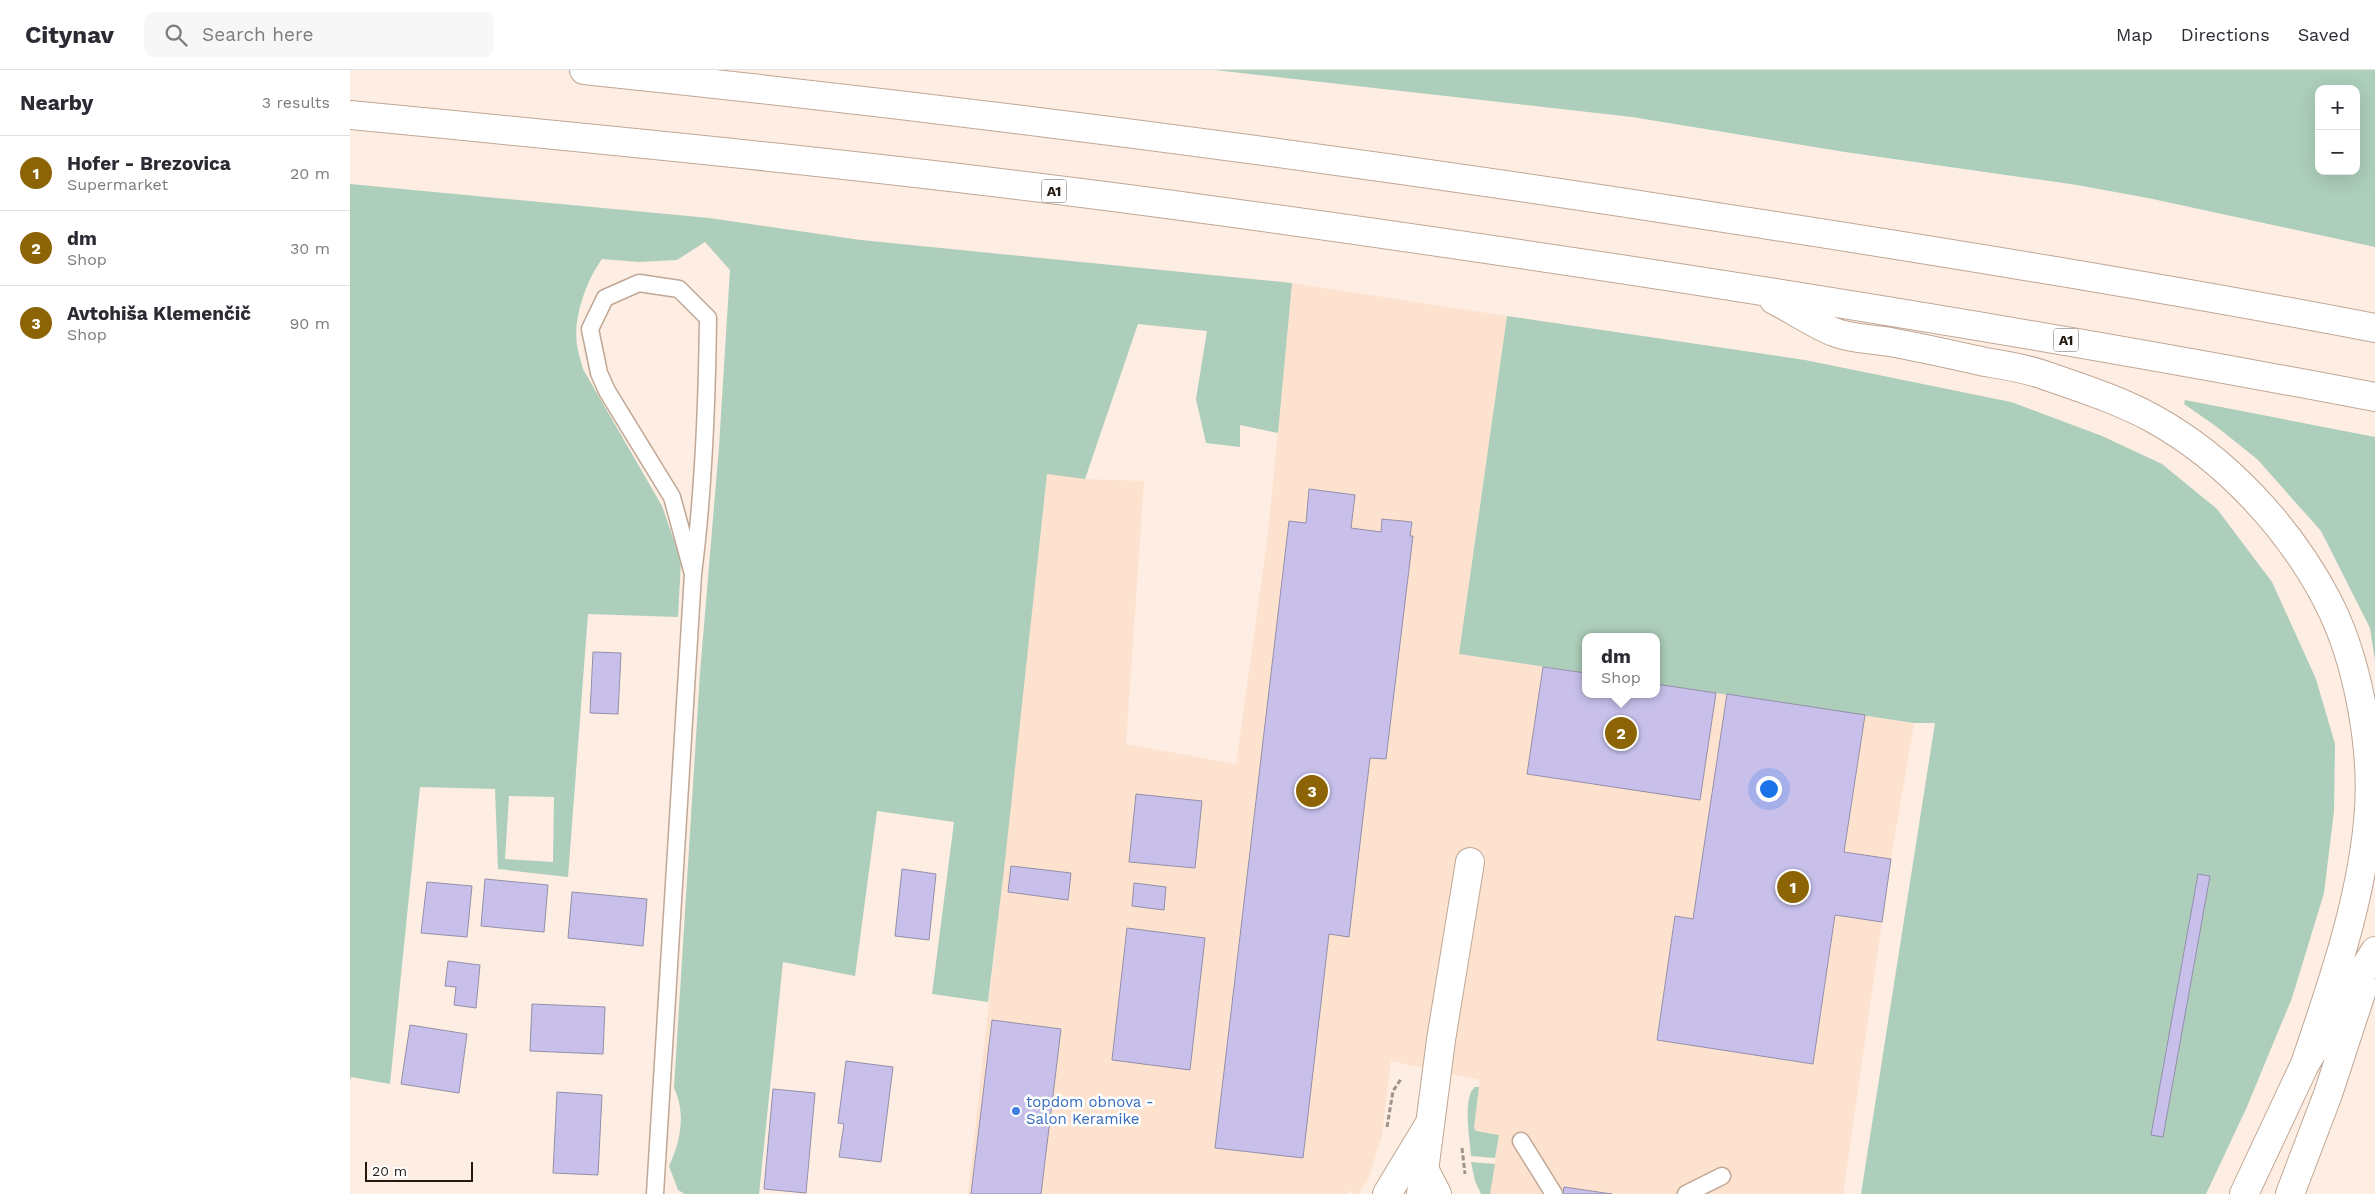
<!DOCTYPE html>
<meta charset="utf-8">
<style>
:root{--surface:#fff;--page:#f7f7f7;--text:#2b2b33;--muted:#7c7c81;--line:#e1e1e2;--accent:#8c6406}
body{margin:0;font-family:"Work Sans",sans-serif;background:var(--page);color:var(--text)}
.controls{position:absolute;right:15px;top:15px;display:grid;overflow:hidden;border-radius:10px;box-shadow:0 5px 20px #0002}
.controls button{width:45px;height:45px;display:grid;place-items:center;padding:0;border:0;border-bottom:1px solid var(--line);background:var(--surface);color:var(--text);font:25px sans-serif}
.scale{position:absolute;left:15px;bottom:12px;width:108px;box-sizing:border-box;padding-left:5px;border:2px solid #231a13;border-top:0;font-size:14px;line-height:18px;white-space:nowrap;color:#231a13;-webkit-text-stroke:4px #fefefe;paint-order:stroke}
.you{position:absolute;left:1418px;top:718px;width:18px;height:18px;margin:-12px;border:4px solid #fff;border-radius:50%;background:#1a73e8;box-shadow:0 0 0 8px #1a73e833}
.badge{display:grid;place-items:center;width:32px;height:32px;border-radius:50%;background:var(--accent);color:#fff;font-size:16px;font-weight:700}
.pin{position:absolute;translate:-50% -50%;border:2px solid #fff;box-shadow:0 1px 5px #0006}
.popup{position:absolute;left:1232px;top:563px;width:78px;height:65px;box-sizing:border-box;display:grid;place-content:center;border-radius:10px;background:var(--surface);filter:drop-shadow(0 1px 4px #0005);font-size:16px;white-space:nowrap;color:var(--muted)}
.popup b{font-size:19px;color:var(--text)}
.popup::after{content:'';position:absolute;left:50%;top:100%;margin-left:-10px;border:10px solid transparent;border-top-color:var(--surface)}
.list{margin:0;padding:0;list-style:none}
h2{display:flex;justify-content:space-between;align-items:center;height:65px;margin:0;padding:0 20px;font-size:21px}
h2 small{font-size:16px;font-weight:400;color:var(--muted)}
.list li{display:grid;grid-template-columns:32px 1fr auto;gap:15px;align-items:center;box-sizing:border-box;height:75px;padding:0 20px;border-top:1px solid var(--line)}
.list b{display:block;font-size:19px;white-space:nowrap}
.list p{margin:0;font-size:16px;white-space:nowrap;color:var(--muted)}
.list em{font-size:16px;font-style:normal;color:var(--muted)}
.icon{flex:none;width:28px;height:28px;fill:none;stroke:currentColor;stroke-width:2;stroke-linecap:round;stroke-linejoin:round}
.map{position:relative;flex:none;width:2025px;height:1124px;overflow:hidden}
header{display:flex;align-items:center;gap:30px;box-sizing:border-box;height:70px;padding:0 25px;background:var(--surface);border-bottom:1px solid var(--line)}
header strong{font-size:24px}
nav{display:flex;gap:28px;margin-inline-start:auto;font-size:18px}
.search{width:350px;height:45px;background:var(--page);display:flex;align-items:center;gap:12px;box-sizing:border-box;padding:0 18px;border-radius:10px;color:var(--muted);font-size:19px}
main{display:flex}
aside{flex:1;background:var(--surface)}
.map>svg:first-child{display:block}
.built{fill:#fde2d0}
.green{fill:#acceba;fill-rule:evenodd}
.building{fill:#c8c0eb;stroke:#948fa9}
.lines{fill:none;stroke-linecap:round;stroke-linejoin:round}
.service-casing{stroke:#c0a795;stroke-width:19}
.minor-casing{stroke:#c0a795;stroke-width:30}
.secondary-casing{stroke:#c0a795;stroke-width:30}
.motorway-casing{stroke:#c0a795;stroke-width:30}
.path{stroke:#9f9289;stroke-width:3;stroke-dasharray:5 2.5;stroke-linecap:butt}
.service{stroke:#fff;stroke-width:16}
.minor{stroke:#fff;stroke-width:28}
.secondary{stroke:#fff;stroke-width:28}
.motorway{stroke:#fff;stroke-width:28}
.shop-dot{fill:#3f7fe0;stroke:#fefefe;stroke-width:2}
.labels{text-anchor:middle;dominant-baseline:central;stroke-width:5;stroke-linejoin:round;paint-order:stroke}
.shield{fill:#fefefe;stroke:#655e5a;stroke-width:1}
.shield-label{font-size:14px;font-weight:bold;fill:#231a13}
.shop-label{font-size:15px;fill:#366cbe;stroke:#fefefe;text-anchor:start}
</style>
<header>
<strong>Citynav</strong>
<div class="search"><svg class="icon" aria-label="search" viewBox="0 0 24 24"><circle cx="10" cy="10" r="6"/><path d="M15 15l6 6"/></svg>Search here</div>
<nav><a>Map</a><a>Directions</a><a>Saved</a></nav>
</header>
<main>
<aside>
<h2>Nearby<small>3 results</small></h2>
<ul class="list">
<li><span class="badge">1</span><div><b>Hofer - Brezovica</b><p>Supermarket</p></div><em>20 m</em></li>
<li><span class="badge">2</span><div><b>dm</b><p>Shop</p></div><em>30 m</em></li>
<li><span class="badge">3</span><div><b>Avtohiša Klemenčič</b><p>Shop</p></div><em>90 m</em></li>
</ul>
</aside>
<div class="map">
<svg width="2025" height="1124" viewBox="0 0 2025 1124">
<rect width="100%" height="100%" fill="#fdede2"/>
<path class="built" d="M942,213L1157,246L1109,584L1236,603V624H1306V614L1564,653L1541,789L1493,1124H1140L1149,1065L1126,1061L1124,1058L1130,1010L1041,991L1032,1065L1018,1110L1008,1124H1003L1001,1121L996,1124H618L697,403L735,409L794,411L776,674L886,694L918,464Z"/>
<path class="green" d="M865,0H2025V177L1798,128L1727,115L1495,82L1282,47ZM1969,19H2006V101H1969Z
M0,114L359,148L511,170L942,213L928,363L890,355V377L856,373L846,329L857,261L788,254L735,409L697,404L655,791L638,932L582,924L604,752L527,741L505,906L433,892L409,1124H335L328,1120L319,1096C331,1071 336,1043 324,1018L350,603L369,377L380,200L355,172L327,190L289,192L252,189C236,211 223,248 227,275C228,283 231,291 233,299L312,436L331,491L328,547L238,544L218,807L148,799L145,719L70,717L40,1014L1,1007L0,1011ZM159,726L204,727L203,792L155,789Z
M1157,246L1455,290L1661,332L1752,366L1812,394L1867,439L1922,512L1966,609L1985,674L1984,741L1974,823L1942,928L1896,1039L1856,1124H1511L1585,653H1564L1306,614V567H1236V603L1109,584Z
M1835,330L2025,367V591L2020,558L1971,461L1907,389L1867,357L1834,334Z
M1125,1017H1129L1124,1058L1126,1061L1149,1065L1145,1088L1121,1086C1120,1070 1112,1027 1125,1017Z
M1121,1092L1145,1094L1140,1124H1131L1125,1111Z"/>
<path class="building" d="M959,419L1005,425L1001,458L1031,462L1032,449L1062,452L1060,466H1063L1036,689L1020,688L999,867L979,864L953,1088L865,1078L939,451L956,453Z
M243,582L271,583L268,644L240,643Z
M1193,597L1236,603V624H1306V614L1366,623L1350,730L1177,704Z
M1377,624L1515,645L1494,782L1541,789L1532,852L1485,845L1463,994L1307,970L1325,846L1343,849Z
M786,724L852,731L845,798L779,792Z
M661,796L721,803L718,830L658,822Z
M552,799L586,804L579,870L545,866Z
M1848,804L1860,806L1813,1067L1801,1065Z
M135,809L198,815L194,862L131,856Z
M77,812L122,816L117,867L71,863Z
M784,813L816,817L814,840L782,836Z
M222,822L297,829L293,876L218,868Z
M777,858L855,868L840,1000L762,990Z
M98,891L130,895L126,938L104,935L106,917L95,916Z
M182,934L255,937L253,984L180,981Z
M642,950L711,959L691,1124H621Z
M60,955L117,964L109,1023L51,1014Z
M496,991L543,997L531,1092L489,1087L494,1054L488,1053Z
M423,1019L465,1023L456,1123L414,1119Z
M207,1022L252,1025L248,1105L203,1103Z
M1214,1117L1262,1124H1213Z"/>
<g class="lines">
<defs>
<path id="service" d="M1171,1071L1204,1124
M305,1124L343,504C354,419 357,334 358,248L329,219L289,213L255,228L240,259L249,303L257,321L322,427L343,504
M1336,1124L1372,1106"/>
<path id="minor" d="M1071,1124L1091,970L1120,792"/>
<path id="secondary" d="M1074,1099L1087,1124
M1037,1124L1080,1053"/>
<path id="motorway" d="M234,0C618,40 999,89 1380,149C1595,182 1811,217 2025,258
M0,45C290,73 580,101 868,141C1255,194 1641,254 2025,327
M1424,230C1444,240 1464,254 1484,262C1501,269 1523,269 1540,272C1572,278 1604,285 1635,292C1653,295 1673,298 1691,304C1728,317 1767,329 1802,348C1875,388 1939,457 1977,530C2009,591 2025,684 2018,752C2010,835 1982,915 1955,994
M1894,1124L1955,994L2025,881
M1940,1124L1978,1024L2013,917"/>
</defs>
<use href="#service" class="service-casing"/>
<use href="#minor" class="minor-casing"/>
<use href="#secondary" class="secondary-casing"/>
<use href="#motorway" class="motorway-casing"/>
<path class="path" d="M1037,1057L1043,1021L1051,1009
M1112,1078L1115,1104"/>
<use href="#service" class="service"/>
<use href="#minor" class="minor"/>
<use href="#secondary" class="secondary"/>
<use href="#motorway" class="motorway"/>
</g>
<circle class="shop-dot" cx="666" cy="1041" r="5"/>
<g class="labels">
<g class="shield">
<rect x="691.5" y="109.5" width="25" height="23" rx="4"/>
<rect x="1703.5" y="258.5" width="25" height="23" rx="4"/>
</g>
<g class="shield-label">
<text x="704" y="121">A1</text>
<text x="1716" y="270">A1</text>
</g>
<g class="shop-label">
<text x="676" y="1032">topdom obnova -<tspan x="676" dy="17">Salon Keramike</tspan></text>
</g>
</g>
</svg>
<div class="controls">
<button>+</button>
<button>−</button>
</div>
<div class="scale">20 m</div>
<div class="you"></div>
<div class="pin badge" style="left:1443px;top:817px">1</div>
<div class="pin badge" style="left:1271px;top:663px">2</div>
<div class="popup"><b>dm</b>Shop</div>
<div class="pin badge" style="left:962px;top:721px">3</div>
</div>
</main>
